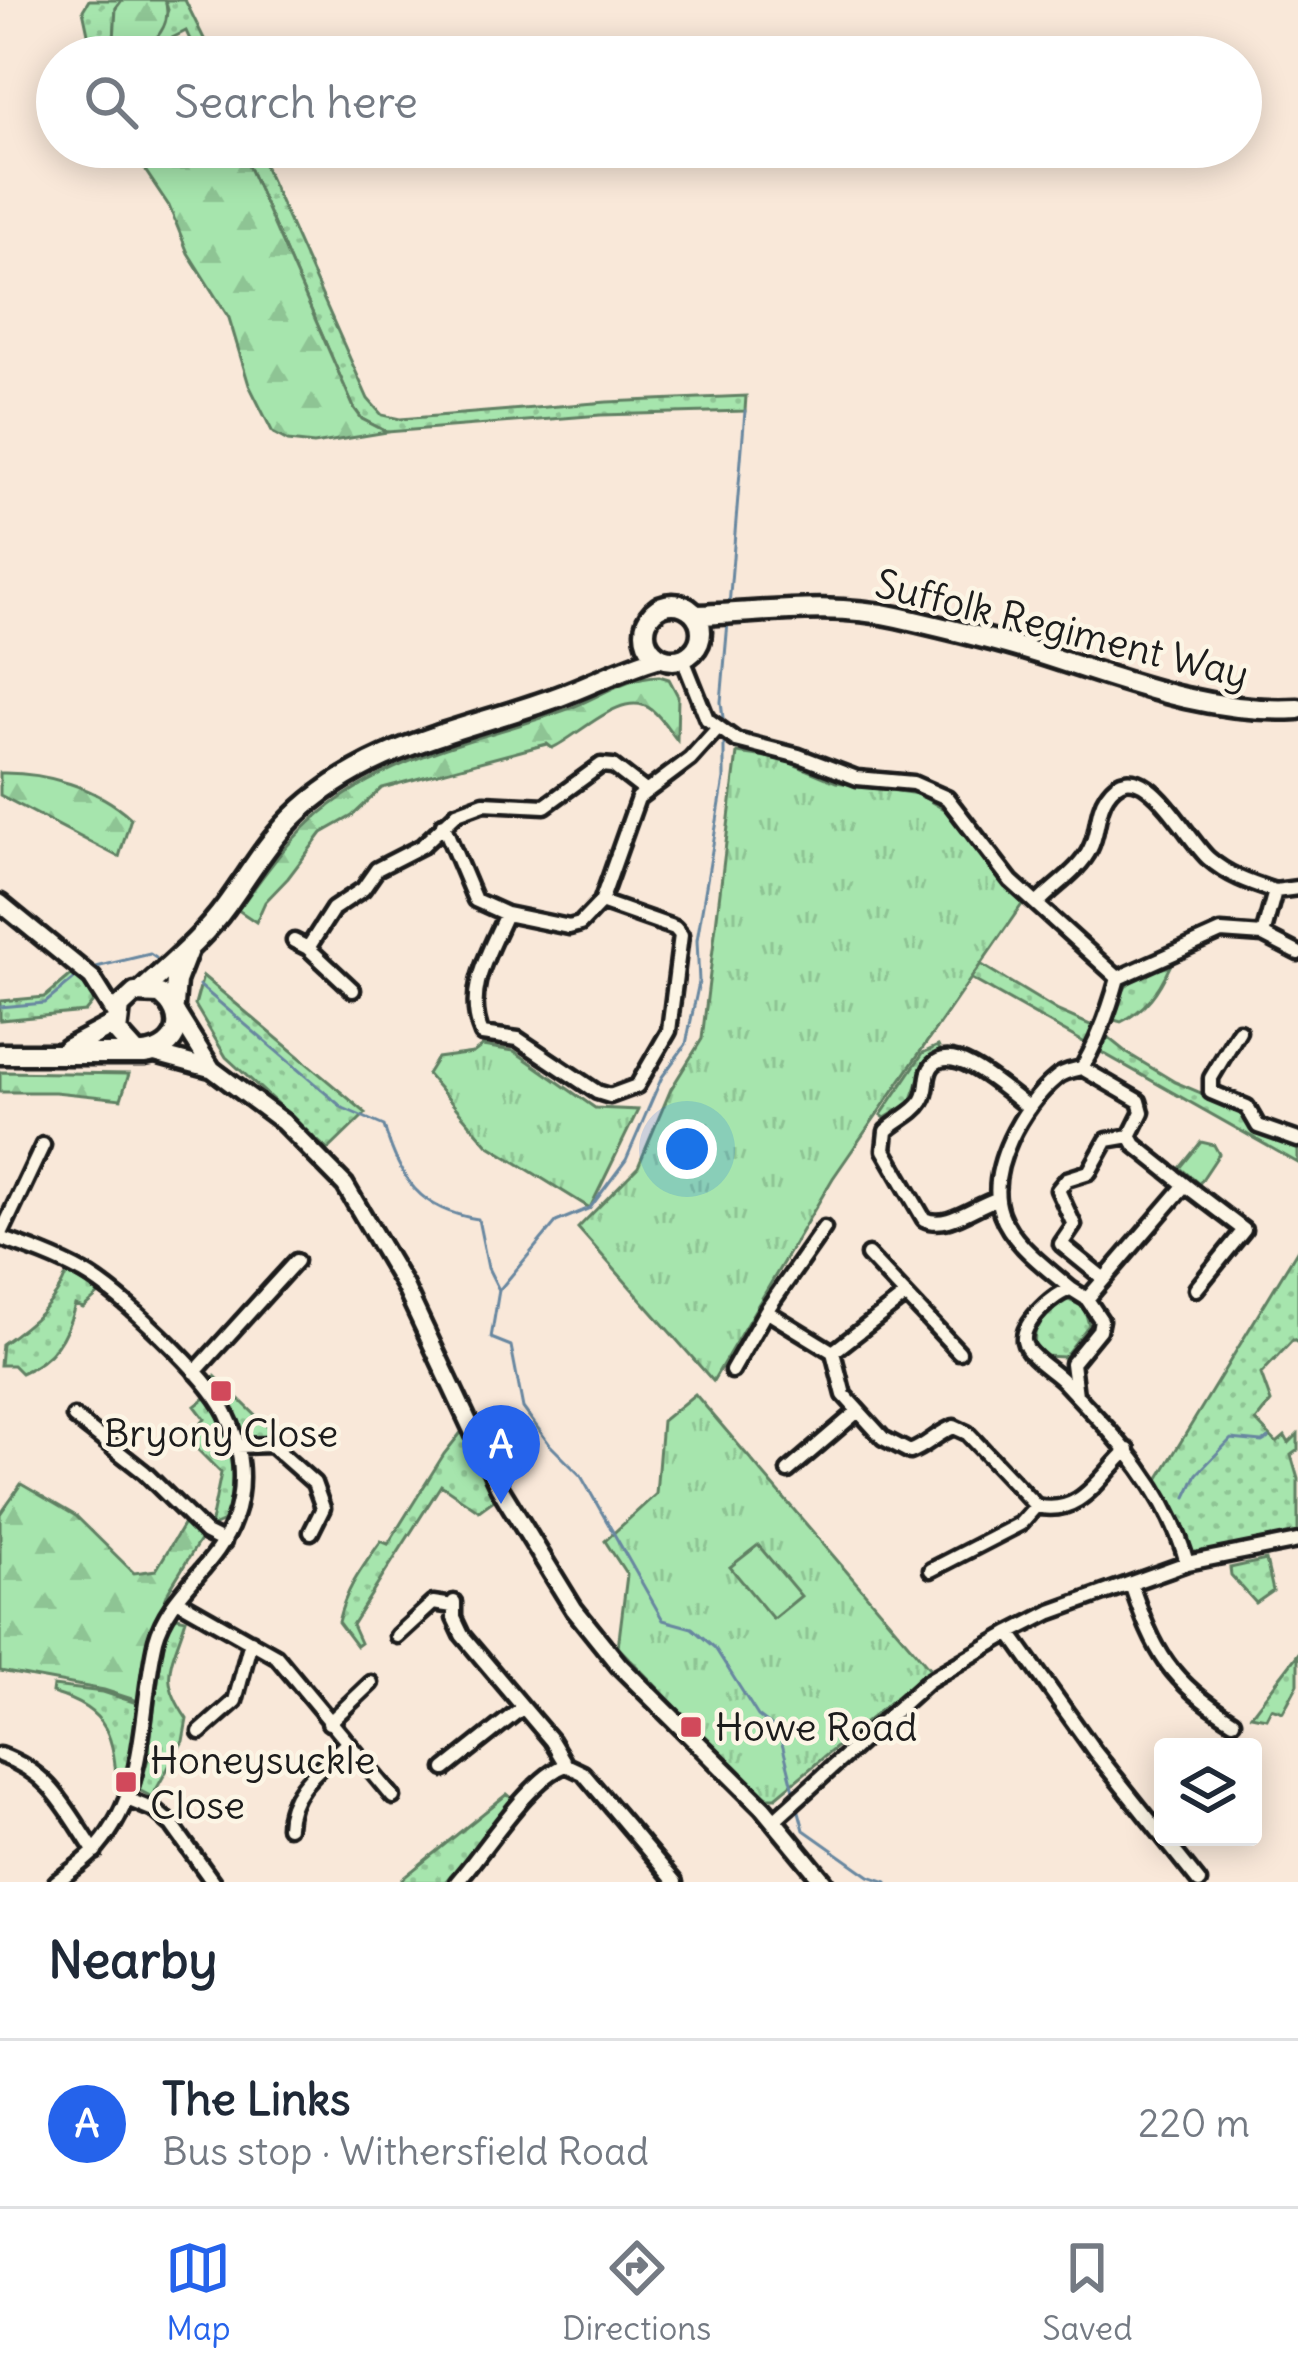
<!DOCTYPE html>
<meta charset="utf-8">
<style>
:root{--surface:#fff;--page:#f6f6f7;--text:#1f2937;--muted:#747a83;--line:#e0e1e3;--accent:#2563eb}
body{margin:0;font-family:Delius,sans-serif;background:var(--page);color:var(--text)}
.controls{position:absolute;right:36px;bottom:36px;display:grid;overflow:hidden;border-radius:12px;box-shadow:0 6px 30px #0003}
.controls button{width:108px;height:108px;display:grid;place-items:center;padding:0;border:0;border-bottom:3px solid var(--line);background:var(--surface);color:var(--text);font:60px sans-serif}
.you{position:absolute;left:687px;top:1149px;width:42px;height:42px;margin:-30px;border:9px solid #fff;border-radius:50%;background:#1a73e8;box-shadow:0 0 0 18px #1a73e833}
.badge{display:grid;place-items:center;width:78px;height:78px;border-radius:50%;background:var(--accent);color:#fff;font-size:39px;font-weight:700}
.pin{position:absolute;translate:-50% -99px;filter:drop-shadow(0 3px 6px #0008)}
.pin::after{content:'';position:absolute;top:63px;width:42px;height:36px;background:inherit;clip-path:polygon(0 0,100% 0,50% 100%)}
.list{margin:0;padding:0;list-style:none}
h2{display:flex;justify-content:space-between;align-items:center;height:156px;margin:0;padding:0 48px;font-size:51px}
h2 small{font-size:39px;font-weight:400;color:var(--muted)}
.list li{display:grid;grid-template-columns:78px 1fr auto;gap:36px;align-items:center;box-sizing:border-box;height:168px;padding:0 48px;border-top:3px solid var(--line)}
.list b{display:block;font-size:45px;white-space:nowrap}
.list p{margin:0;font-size:39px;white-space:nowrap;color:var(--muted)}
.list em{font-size:39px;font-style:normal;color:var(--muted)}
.icon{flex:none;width:66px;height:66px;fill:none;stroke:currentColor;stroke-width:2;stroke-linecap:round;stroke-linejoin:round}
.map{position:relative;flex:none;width:1298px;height:1882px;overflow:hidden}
.search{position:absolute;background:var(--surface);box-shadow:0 6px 30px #0003;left:36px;right:36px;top:36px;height:132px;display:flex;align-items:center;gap:30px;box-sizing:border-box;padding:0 42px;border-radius:66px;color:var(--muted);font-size:45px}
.sheet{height:324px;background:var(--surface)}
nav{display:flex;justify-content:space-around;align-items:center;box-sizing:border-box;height:168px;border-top:3px solid var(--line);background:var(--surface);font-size:33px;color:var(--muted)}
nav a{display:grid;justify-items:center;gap:6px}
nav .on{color:var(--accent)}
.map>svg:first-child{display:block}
.grass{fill:url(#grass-dots);stroke:#618064;stroke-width:3}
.forest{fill:url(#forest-firs);stroke:#618064;stroke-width:3}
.park{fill:url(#park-tufts);stroke:#618064;stroke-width:3}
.pitch{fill:#a6e5ad;stroke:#618064;stroke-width:3}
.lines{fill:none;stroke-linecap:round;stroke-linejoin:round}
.stream{stroke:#6787a0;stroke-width:3}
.minor-casing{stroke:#1c1c1c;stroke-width:21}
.tertiary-casing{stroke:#1c1c1c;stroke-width:24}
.primary-casing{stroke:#1c1c1c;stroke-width:27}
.minor{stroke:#fcf5e5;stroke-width:12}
.tertiary{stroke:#fcf5e5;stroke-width:15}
.primary{stroke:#fcf5e5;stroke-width:18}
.poi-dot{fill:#d1495b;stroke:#fcf5e5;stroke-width:4.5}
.labels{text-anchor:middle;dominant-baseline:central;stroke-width:9;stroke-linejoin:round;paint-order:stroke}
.street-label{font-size:39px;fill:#1c1c1c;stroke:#fcf5e5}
.poi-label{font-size:39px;fill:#1c1c1c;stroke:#fcf5e5;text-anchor:start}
</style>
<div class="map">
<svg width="1298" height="1882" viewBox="0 0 1298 1882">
<defs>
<pattern id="grass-dots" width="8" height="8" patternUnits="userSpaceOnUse" patternTransform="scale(3)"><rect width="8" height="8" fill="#a6e5ad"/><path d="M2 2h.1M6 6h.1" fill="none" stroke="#8ec494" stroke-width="1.8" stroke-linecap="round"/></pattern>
<pattern id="forest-firs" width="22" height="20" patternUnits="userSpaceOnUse" patternTransform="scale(3)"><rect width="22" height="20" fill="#a6e5ad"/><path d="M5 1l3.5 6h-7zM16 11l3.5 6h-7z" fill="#8ec494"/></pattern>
<pattern id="park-tufts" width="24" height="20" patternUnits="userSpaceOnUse" patternTransform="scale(3)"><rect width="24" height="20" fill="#a6e5ad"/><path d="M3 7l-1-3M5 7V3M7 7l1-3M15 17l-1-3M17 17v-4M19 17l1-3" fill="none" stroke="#8ec494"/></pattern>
</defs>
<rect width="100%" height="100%" fill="#f9e8d9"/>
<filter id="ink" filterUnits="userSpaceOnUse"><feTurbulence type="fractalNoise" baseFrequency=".00833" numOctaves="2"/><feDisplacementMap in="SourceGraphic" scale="24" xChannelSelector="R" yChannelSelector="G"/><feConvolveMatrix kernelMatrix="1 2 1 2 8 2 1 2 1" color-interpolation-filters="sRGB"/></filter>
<g filter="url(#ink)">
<path class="grass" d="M89,0H122L116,8L113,57H93L83,10Z
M165,0H185L213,57H198L186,31L158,45L155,39L168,10Z
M240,147H256L368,399L382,415L400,419L607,402L746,396L745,411L601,415L387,432L362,419L354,408Z
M977,962L1058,1011L1095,1027L1127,1053L1175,1082L1243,1111L1255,1129L1298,1146V1163L968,977Z
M1170,966C1159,990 1146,1010 1121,1022L1114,1020C1125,976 1130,977 1170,966Z
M76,971L97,997L85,1012L0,1020V1001L45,997Z
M203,976L366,1113L328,1150L226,1057L195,1005Z
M938,1046L940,1050L923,1068L911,1102L885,1118L881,1115L923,1053Z
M1298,1249V1343L1293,1340L1261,1374L1271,1402L1256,1421L1277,1443L1285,1436L1289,1443L1298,1434V1450L1291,1455L1298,1479V1541L1187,1563L1154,1486Z
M67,1273L100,1293L83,1308L75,1305C66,1338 53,1360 21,1373L13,1365H0L2,1344C29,1325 56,1304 67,1273Z
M1066,1299L1084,1307L1089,1325L1064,1357L1043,1356L1035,1347C1032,1326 1045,1306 1066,1299Z
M215,1376L272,1431L265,1438L241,1437L212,1384L211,1378Z
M209,1395C237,1435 240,1473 226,1520L210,1527L221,1473L188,1440L205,1419L195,1406Z
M463,1430L494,1500L479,1511L441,1485L352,1625L360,1643L356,1646L338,1622C346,1589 361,1569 381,1541L388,1544L444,1454Z
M1266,1560L1273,1591L1256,1603L1231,1575L1230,1568Z
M177,1617L186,1619C172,1665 157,1676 187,1719L183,1741L152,1797L139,1790L148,1759L163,1641L168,1625Z
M1298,1654V1684L1283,1712L1271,1708L1266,1718L1251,1715Z
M53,1686L103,1692L140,1704L124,1795L118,1796C113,1739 113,1711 52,1693Z
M507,1794L514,1800L445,1882H404L402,1879Z"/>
<path class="forest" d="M122,0H165C175,32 142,57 113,57L116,8Z
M135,147H240L354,408L362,419L387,432L314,444L288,441L273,433L249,385L229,318L188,253L169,206L139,161Z
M659,676L669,679L678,696L677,740C669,730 662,718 652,710C623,687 578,737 552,748L547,744L382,788L352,816L322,833L288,878L265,902L256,922L238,910C258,883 277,855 301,831C373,758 472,743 565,710C597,699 625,676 659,676Z
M0,773C45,772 97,787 131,818L119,857L0,795Z
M0,1072L129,1074L121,1099L55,1092H0Z
M21,1484L76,1516L134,1573L156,1570L185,1522L203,1535L169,1590L150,1641L138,1701L104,1690L0,1671V1514Z"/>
<path class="park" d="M737,753L781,759L836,782L918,794L945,810L992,871L1023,903L833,1178L713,1381L578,1228L638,1167L671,1089L702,1039Z
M482,1046L514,1051L595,1108L638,1110L590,1208L488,1145L427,1074L437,1058L473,1053Z
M1201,1142L1214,1145L1219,1154L1199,1184L1180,1168Z
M695,1394L930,1669L776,1797H767L757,1790L618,1647L627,1575L605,1541L656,1494L662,1421Z"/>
<path class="pitch" d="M758,1545L801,1596L773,1619L730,1567Z"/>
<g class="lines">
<path class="stream" d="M729,606L745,411
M724,726L721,702L728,622
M92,968L150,954L156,958
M199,985L343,1108L384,1126C400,1179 419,1210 478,1219L488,1268L499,1290L491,1338L511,1346L523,1408L550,1445L581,1476L663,1620L692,1628L715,1648L758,1716L779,1732L795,1794
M0,1007L45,1003L78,976
M501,1288L556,1222L590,1208L626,1160L662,1077L686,1044L699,982L697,940L724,779V735
M1186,1497L1197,1474L1231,1439L1262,1442L1269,1438
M797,1804L804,1830L869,1876L887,1882"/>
<defs>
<path id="minor" d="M683,659L707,719L736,740L799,756L857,778L913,783L947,798L1011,881L1118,978L1221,932L1263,935L1298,953
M443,824L475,900L506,914L569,927L580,924L601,902L638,798L690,759L717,729
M1275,891L1298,888
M1038,903C1053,887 1081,869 1090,849C1099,832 1096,811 1107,795C1140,746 1184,836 1208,858C1227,875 1250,883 1275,891L1263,935
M506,914C488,955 464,991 482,1034L518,1039L597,1092L610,1096L637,1086L669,1031L681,935L675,928L601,902
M294,941L308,948L333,909L363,889L377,869L422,846L457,813L484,803L545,806L601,765L613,766L644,790
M308,948L353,990
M1239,1031L1211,1078V1092L1247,1107L1258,1126L1298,1140
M1082,1068L1139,1101L1142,1112L1130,1136L1135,1145L1185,1185L1087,1299
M1185,1185L1244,1230L1196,1289
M997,1199C974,1206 947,1230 924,1219L884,1150L886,1131C897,1120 914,1114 922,1101C930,1089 924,1075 933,1065C955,1041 1009,1094 1029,1108
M0,1236L43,1145
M0,1238C29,1248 57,1258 84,1273C121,1294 207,1375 226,1413C242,1444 246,1486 234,1519C218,1566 169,1592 156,1640C139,1711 149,1788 98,1847C87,1861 70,1871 56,1882
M868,1255L959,1352
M1104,1279L1061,1244L1074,1225L1058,1190L1067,1179L1089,1172L1107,1140L1130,1136
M1071,1289C1047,1268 1012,1244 1001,1213C986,1170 1023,1105 1056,1078C1062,1072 1073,1070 1082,1068C1099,1039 1109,1011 1118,978
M766,1311L833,1352L844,1395L883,1438L910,1452C927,1446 937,1433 954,1427L967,1433L1036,1506C1081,1517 1099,1477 1128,1450
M833,1352L905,1296
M732,1371L766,1311L824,1228
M195,1372L296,1261
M1076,1395L1072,1363L1099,1330L1101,1320L1087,1299L1071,1289C1055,1293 1022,1322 1024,1341C1027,1357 1053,1370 1063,1381C1115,1436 1167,1488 1187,1563
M74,1417L144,1472L206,1533L224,1542
M237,1446L271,1445L314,1483L323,1508L311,1532
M788,1471L858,1411
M931,1570L1020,1524L1036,1506
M1131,1584C1154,1652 1170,1682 1233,1721
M177,1600L276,1656L393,1797
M454,1602V1618L462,1635L551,1740L566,1765
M1010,1633L1095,1752L1199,1882
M397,1636L433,1603L453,1606
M329,1723L371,1683
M200,1732L235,1701L251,1641
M0,1755C51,1773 66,1809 95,1852
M445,1769L523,1707
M127,1799L156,1811L172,1825L213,1882
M773,1821L928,1681L1010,1633L1051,1612L1187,1563L1298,1541
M288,1827C289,1789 321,1768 347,1743
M457,1882C484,1852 529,1778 566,1765L583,1773L675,1882"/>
<path id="tertiary" d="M0,903L92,978L116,1016
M177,1013L212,1069
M153,1053L212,1069L283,1122L345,1185L404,1285L499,1487L574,1609L619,1665L763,1808L824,1882"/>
<path id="primary" d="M645 632a28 28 0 1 1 56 0a28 28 0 1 1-56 0Z
M696,615C764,613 830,602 897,617C945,628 993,639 1040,654C1125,681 1207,714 1298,709
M142,991C171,964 203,938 226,906C248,876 266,844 292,818C363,747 458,732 549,700C587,687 621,668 660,657
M174,1005L176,981L188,950
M67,1049L116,1023
M0,1054H144C180,1050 189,1015 160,994L135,993L120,1007L117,1032L135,1052"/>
</defs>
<use href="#minor" class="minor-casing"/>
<use href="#tertiary" class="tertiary-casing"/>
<use href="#primary" class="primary-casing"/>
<use href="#minor" class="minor"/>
<use href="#tertiary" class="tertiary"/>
<use href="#primary" class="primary"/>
</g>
</g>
<g class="poi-dot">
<rect x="209" y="1379" width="24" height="24" rx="6"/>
<rect x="679" y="1715" width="24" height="24" rx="6"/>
<rect x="114" y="1770" width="24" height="24" rx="6"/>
</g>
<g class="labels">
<g class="street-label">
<text transform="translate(1062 629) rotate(14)">Suffolk Regiment Way</text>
</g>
<g class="poi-label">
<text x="221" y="1433" text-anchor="middle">Bryony Close</text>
<text x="715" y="1727">Howe Road</text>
<text x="150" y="1760">Honeysuckle<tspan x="150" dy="45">Close</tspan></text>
</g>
</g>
</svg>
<div class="controls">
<button><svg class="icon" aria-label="layers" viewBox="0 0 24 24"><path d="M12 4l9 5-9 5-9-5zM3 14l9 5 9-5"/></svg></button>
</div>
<div class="you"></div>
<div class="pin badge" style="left:501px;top:1504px">A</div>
<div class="search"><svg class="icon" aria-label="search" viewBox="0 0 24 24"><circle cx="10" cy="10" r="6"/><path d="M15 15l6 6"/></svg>Search here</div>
</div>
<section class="sheet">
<h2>Nearby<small></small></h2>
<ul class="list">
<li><span class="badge">A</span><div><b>The Links</b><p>Bus stop · Withersfield Road</p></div><em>220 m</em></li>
</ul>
</section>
<nav>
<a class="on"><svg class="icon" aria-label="map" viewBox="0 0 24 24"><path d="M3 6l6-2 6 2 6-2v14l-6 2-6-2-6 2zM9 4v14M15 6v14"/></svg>Map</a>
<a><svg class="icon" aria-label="directions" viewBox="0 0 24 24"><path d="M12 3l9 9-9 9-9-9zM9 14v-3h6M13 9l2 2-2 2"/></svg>Directions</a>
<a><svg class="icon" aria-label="saved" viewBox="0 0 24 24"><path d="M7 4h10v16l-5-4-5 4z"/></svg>Saved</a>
</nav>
